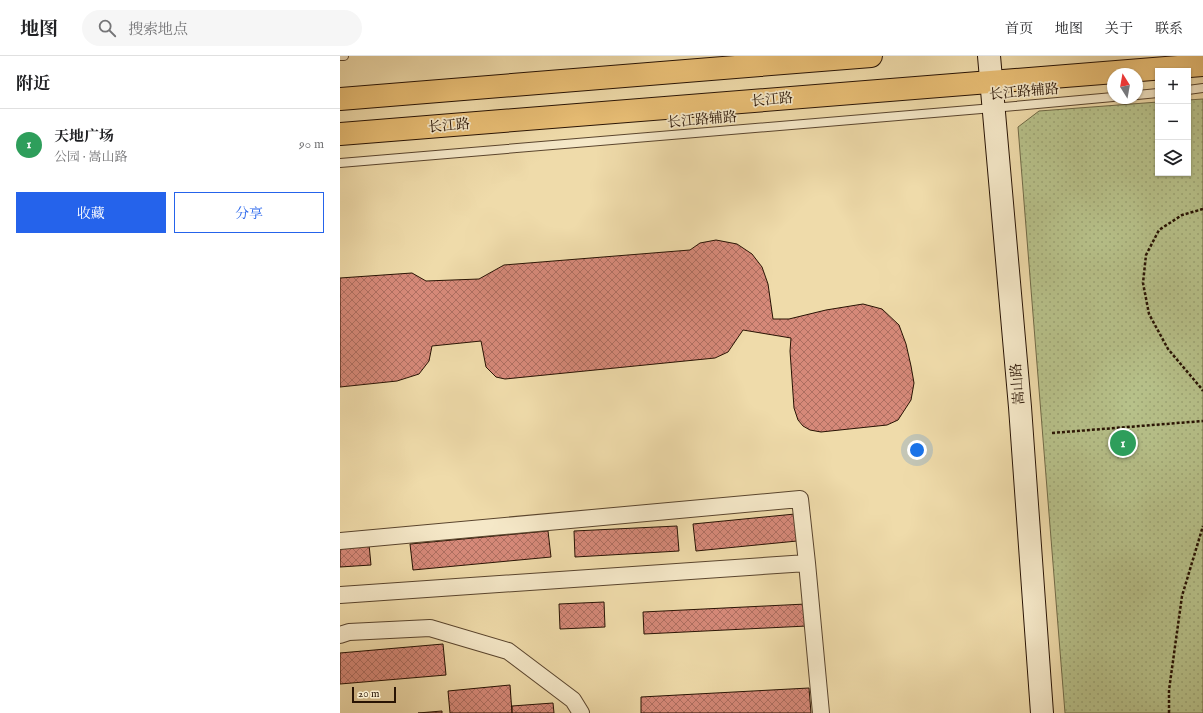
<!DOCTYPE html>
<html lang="zh">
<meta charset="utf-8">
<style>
:root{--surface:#fff;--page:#f6f6f6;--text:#202124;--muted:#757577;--line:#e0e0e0;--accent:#2563eb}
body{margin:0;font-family:"IM FELL English","Noto Serif SC",serif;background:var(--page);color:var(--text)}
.controls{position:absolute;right:12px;top:12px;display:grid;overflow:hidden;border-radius:0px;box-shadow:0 1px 3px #0004}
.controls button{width:36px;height:36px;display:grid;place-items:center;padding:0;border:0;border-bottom:1px solid var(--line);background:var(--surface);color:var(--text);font:20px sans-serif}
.compass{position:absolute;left:767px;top:12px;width:36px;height:36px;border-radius:50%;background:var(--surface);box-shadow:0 1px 3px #0004;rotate:349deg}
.scale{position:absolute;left:12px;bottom:10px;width:44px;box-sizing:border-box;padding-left:4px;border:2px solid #281304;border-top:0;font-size:11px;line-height:14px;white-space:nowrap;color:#281304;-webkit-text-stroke:3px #f5e8c8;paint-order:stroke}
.you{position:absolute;left:577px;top:394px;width:14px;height:14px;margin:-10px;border:3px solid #fff;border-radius:50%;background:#1a73e8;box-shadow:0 0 0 6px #1a73e833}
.badge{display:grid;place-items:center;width:26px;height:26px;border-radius:50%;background:var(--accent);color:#fff;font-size:13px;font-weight:700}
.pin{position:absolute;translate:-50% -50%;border:2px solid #fff;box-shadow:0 1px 4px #0006}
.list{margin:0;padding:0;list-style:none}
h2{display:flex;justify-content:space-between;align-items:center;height:52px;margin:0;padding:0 16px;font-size:17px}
h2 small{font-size:13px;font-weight:400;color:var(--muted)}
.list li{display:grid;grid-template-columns:26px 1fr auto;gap:12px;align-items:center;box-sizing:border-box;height:72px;padding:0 16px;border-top:1px solid var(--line)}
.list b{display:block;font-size:15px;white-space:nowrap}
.list p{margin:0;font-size:13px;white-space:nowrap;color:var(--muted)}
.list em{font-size:13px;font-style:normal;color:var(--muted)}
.actions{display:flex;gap:8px;padding:12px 16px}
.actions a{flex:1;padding:9px 0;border:1px solid var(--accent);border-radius:0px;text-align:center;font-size:14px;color:var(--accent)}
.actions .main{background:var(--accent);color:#fff}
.icon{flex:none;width:22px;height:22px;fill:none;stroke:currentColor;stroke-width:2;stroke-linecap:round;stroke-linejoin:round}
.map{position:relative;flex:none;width:863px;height:657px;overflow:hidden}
header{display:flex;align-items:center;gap:24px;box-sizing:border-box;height:56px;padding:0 20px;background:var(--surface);border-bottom:1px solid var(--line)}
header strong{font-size:19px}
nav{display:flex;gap:22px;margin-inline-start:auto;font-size:14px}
.search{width:280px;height:36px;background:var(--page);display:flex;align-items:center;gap:10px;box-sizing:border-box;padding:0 14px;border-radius:22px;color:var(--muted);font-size:15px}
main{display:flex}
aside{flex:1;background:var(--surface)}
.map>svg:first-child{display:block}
.park{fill:url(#park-dots);stroke:#706a47}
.building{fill:url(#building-cross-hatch);stroke:#281304}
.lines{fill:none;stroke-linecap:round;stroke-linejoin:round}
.lane-casing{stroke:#5a452e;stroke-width:10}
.street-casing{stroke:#5a452e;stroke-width:18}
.secondary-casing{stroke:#281304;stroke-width:24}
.primary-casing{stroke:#281304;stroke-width:24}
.path{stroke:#281304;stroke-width:2.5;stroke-dasharray:3 2;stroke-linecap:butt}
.lane{stroke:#f5e8c8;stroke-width:8}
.street{stroke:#f5e8c8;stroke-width:16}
.secondary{stroke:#f5e8c8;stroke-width:22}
.primary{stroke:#e8be75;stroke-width:22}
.labels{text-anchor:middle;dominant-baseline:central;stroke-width:3.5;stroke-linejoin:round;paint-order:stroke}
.street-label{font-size:14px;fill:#281304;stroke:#f5e8c8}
</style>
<header>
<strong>地图</strong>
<div class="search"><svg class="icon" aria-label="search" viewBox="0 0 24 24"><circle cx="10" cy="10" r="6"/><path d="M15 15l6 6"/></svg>搜索地点</div>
<nav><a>首页</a><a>地图</a><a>关于</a><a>联系</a></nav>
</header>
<main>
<aside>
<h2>附近<small></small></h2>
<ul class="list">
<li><span class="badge" style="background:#2e9e5b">1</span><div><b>天地广场</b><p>公园 · 嵩山路</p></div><em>90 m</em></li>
</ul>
<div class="actions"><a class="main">收藏</a><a>分享</a></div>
</aside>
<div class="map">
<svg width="863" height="657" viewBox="0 0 863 657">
<defs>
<pattern id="park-dots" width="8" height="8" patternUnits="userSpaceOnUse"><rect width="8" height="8" fill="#b7c18a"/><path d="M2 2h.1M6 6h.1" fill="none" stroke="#9da575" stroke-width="1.8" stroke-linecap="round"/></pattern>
<pattern id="building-cross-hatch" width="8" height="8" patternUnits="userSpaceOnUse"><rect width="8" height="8" fill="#d68979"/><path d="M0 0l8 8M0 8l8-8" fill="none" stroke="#ae6f61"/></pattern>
</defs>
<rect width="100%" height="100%" fill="#efdbaa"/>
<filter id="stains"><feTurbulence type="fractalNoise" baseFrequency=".005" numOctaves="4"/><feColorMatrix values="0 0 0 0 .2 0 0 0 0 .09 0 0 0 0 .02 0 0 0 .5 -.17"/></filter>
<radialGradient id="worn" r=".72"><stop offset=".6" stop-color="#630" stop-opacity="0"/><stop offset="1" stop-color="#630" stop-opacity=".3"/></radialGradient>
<path class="park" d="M863,43V657H725L678,71L699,55L818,46V117H848V44Z"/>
<path class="building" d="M376,184L397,188L412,198L422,211L428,228L433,263H449L486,254L523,248L542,253L559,269L566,288L571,310L574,327L571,344L558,364L547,369L481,376L470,374L463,370L458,364L454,352L450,295L451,282L403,274L388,296L375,302L165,323L156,321L146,311L141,285L92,290L89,305L79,318L57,325L0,331V222L72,217L86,225L139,223L164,209L350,194L360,187Z
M455,458L457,485L356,495L353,468Z
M337,470L339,495L235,501L234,475Z
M208,475L211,501L73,514L70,488Z
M28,478L31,509L0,511V480Z
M264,546L265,571L220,573L219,548Z
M466,548L467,570L304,578L303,556Z
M103,588L106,619L0,628V597Z
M170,629L172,657H110L108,635Z
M469,632L471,657H301V641Z
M213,647L214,657H172V650Z
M102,655V657H78Z"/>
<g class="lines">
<defs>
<path id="lane" d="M0,0H4
M848,34L863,32
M797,39L818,37
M0,107L653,52L773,41"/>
<path id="street" d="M0,485L460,443L467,507L481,657
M0,539L467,507
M0,579L9,576L90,572L168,595L233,644L241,657"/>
<path id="secondary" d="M649,0L680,351L702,657"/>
<path id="primary" d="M0,43L531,0
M0,78L863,9"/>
</defs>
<use href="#lane" class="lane-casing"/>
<use href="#street" class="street-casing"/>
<use href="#secondary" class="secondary-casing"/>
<use href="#primary" class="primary-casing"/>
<path class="path" d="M863,153L842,159L819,174L806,199L803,227L809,258L828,293L861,332L863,335
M712,377L863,365
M829,657V634L842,540L863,470"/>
<use href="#lane" class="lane"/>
<use href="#street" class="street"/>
<use href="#secondary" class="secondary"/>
<use href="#primary" class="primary"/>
</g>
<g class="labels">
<g class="street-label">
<text transform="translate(684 36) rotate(-5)">长江路辅路</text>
<text transform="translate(432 44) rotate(-5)">长江路</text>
<text transform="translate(362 64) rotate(-5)">长江路辅路</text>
<text transform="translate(109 70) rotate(-5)">长江路</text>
<text transform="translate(678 328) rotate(-95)">嵩山路</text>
</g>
</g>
<rect width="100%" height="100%" filter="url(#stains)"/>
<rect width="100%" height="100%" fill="url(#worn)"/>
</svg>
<div class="controls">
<button>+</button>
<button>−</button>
<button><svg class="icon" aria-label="layers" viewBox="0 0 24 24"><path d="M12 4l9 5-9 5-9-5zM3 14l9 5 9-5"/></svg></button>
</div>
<svg class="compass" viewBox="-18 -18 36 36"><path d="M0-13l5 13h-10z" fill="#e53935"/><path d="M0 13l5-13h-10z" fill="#757577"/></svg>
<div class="scale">20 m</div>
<div class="you"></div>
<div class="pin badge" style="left:783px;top:387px;background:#2e9e5b">1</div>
</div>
</main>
